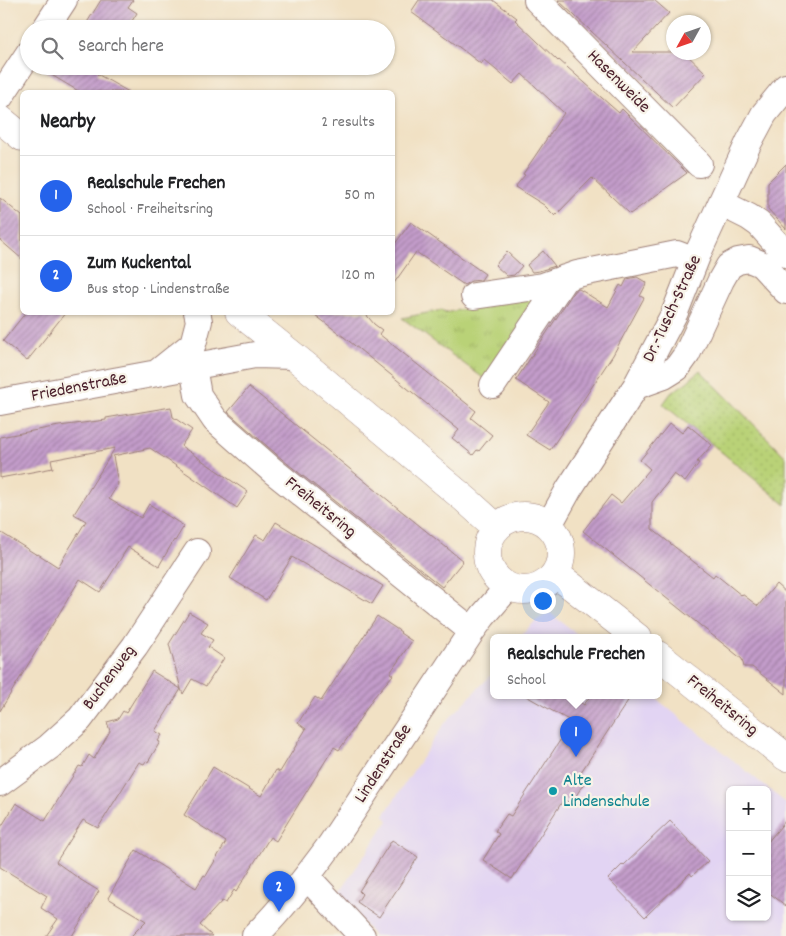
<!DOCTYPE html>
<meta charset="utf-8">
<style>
:root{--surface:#fff;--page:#f6f6f6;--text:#202124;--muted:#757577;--line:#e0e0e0;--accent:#2563eb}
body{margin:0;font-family:Dekko,sans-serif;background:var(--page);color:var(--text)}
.controls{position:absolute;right:15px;bottom:15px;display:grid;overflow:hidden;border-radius:8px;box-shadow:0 1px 4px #0004}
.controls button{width:45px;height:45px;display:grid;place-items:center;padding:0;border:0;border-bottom:1px solid var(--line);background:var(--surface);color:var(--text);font:25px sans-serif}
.compass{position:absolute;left:666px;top:15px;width:45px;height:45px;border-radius:50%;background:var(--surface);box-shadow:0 1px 4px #0004;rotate:230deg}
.you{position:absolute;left:542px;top:600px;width:18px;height:18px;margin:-12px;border:4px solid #fff;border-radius:50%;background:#1a73e8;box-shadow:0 0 0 8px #1a73e833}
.badge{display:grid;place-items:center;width:32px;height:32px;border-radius:50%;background:var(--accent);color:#fff;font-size:16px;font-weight:700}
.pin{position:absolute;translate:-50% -41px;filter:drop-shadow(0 1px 2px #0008)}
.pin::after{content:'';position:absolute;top:26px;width:18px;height:15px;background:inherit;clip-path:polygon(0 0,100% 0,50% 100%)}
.popup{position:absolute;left:490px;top:634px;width:172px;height:65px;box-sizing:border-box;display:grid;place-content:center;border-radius:8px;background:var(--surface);filter:drop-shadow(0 1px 4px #0005);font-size:16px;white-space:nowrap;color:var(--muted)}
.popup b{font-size:19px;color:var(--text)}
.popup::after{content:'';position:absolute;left:50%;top:100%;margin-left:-10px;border:10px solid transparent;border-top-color:var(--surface)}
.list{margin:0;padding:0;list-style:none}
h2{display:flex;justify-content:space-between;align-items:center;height:65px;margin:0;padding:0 20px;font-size:21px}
h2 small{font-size:16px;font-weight:400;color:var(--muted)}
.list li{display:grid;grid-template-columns:32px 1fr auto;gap:15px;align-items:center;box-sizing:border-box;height:80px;padding:0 20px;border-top:1px solid var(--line)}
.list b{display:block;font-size:19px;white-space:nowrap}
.list p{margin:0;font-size:16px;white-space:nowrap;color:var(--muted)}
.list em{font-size:16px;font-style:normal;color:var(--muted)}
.icon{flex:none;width:28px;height:28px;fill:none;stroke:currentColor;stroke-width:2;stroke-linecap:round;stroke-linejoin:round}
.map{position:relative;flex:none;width:786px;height:936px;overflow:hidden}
.search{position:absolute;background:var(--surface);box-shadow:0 1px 4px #0004;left:20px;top:20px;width:375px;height:55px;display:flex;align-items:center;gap:12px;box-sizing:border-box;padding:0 18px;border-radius:28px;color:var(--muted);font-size:19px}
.panel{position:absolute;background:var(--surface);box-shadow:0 1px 4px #0004;left:20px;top:90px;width:375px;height:225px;border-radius:8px}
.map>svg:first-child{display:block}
.built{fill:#e2d4f3;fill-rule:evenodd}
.grass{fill:url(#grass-dots);stroke:#827851}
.park{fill:url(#park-tufts);stroke:#827851}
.building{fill:url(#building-hatch)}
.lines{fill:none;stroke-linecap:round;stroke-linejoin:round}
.minor-casing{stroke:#9e8078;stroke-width:28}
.major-casing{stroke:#9e8078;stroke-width:29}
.minor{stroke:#fff;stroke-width:26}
.major{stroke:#fff;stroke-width:28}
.culture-dot{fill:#0f9aa8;stroke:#f7f3e8;stroke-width:2}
.labels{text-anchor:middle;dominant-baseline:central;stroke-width:4.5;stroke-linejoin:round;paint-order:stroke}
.street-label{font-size:18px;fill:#4a1f2b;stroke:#f7f3e8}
.culture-label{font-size:18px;fill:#0d838f;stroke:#f7f3e8;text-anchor:start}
</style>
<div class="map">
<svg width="786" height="936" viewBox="0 0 786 936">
<defs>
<pattern id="grass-dots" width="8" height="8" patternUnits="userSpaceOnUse" patternTransform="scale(1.25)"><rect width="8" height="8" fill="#b9d277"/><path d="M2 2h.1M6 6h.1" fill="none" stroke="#a1b467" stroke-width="1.8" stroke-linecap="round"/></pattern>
<pattern id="park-tufts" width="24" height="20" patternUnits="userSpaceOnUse" patternTransform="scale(1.25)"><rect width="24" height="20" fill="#b9d277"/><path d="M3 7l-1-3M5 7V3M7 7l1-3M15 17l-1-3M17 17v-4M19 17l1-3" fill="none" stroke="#a1b467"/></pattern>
<pattern id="building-hatch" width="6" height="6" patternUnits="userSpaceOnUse" patternTransform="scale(1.25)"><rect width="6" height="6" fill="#c39cca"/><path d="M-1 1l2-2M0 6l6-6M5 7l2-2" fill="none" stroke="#a07fa4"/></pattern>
</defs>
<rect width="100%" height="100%" fill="#f7f3e8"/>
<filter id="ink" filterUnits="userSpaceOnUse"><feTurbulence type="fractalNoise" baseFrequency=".02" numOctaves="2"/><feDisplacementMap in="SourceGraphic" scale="10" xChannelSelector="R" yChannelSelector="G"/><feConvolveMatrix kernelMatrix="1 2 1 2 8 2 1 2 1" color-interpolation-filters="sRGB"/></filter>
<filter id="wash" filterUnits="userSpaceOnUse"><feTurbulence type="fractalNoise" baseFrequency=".0096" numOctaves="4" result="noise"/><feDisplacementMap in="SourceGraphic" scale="20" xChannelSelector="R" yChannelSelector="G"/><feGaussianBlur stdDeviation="1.12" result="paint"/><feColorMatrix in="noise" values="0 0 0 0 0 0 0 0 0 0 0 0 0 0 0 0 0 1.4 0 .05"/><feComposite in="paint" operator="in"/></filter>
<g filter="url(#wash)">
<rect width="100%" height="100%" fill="#f1e1c4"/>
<path class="built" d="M550,613L582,638H520L527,629L537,620Z
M493,673L494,696H653L786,803V936H374L340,895L341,890L388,821L384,815L445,723ZM730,790H767V917H730Z"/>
<path class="grass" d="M700,370L786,457V505L663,404L671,393L687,382Z"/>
<path class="park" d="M543,293L486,380L402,318L442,310L444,313Z"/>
<g id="blocks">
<path class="building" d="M101,0H133L128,7L137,13L127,29H83Z
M419,0H493L517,18L515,20L558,61L559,60L619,113L622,109L687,173L630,214L592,178L555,216L544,205L515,187L525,175L523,174L564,113L522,74L513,84L484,60L481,64L455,44L411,12Z
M558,0H654L669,13L633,52H684L706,73L673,108Z
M102,66L97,74L129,92H80L38,67Z
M786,164V229L768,209V182Z
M0,198L22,216V259L0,240Z
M411,222L485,274L481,280L471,281L464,285L416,252L392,286V248Z
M543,251L555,266L539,271L532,272L527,265Z
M507,252L522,266L514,275L507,276L495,265Z
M637,277L647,283L640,296L644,298L613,355L550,450L526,435L549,402L516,380L574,291L579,289L608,307L620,285L623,287L627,279Z
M26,312H66L27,361L3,341Z
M311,312H364L374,324L382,330L379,334L476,411L471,418L492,435L479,451L477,450L473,455L452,438L459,430L344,337Z
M249,387L463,561L442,587L283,460L228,412Z
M171,407L173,417L192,430L181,446L248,492L237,508L150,448L113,456L118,484L109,499L141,518L149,504L184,526L175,541L174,540L159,566L128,547L100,592L80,579L0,711V532L37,555L38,554L58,567L86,521L74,514L115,448L51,460L53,468L0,478V437L59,426L106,420V418Z
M670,423L682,433L688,425L712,445L697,462L699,463L685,482L674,474L652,502V529L713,577L715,574L741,595L742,594L758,606L776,584L786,593V694L752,667H744L742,659L583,531L611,495L621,503L650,469L640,460Z
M276,522L383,586L372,604L292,557L266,600L230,578L256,535L265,540Z
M189,612L208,623L201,633L213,640L208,647L224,658L206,686L192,679L183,694L181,689L155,731L162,735L158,741L160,742L148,762L146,761L144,764L139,762L98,828L83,820L56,862L81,880L99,891L72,936H46L58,919L41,908L47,896L0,867V829L16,803L45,821L79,766L82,767L89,755L94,759L110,731L107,722L118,719L123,711L126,713L152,671L181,689L169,644Z
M377,616L401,632L400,633L412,641L390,673L393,675L373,698L349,736L339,750L334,747L276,841L270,837L236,892L234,890L226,903L222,901L200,925L212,936H131L146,921L108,898L136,850L196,888L204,875L206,876L226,842L184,815L213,767L261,796L276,770L280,772L306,729L298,723L315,697L321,701Z
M526,696H572L584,705L590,696H631L577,778L584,783L571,804L564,799L512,879L483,860L499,834L495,831L507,814L511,816L572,722Z
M786,820V906L767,891V843Z
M670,821L708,861L692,876L690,873L645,917L608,879L623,864L624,865Z
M392,840L418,857L379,917L357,902L362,894L359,891Z"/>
</g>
</g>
<g filter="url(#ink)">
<use href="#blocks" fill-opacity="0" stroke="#9e8078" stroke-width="1"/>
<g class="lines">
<defs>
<path id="minor" d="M537,0L699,164
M45,29L64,0
M0,97L29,53
M721,203L749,217L759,224L786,254
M474,296L543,286L577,274L677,254L695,261
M193,367L198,395L215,420L273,471L472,631
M158,372L193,344L199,321L197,312
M493,385L565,278
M636,386L664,376L677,368L687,354L721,280L729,266L738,261L749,259L761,264L786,291
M0,402L255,355L293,356
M549,525L569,489L636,386L675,312L699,251L749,142L764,114L786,87
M0,783L49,747L80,719L135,646L197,552
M307,877L362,936
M255,936C284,907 307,877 331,844L472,631L483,616L508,587"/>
<path id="major" d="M0,119L22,137
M239,312L311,370L466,500L497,528
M487 553a37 37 0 1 1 74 0a37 37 0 1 1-74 0Z
M556,574L638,638
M658,655L786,757"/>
</defs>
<use href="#minor" class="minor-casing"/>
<use href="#major" class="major-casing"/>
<use href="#minor" class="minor"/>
<use href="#major" class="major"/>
</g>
</g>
<circle class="culture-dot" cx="553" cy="791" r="5"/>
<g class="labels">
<g class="street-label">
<text transform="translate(618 82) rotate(45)">Hasenweide</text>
<text transform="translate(673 309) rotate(-65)">Dr.-Tusch-Straße</text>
<text transform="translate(79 388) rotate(-11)">Friedenstraße</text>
<text transform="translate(320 508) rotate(39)">Freiheitsring</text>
<text transform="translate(110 678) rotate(-53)">Buchenweg</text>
<text transform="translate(722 706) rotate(39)">Freiheitsring</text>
<text transform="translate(384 764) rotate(-57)">Lindenstraße</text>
</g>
<g class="culture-label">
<text x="563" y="781">Alte<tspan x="563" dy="21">Lindenschule</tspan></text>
</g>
</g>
</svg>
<div class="controls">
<button>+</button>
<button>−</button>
<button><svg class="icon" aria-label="layers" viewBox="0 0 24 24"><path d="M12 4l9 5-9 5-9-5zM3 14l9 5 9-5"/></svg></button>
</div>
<svg class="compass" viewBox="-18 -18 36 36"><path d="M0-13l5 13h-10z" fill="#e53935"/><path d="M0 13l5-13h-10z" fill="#757577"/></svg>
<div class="you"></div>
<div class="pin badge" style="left:576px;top:757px">1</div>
<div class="popup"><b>Realschule Frechen</b>School</div>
<div class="pin badge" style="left:279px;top:912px">2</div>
<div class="search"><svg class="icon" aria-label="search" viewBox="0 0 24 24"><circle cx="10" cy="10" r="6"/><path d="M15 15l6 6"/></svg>Search here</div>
<section class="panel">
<h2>Nearby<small>2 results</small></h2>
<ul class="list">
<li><span class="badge">1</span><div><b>Realschule Frechen</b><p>School · Freiheitsring</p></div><em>50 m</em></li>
<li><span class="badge">2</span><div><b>Zum Kuckental</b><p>Bus stop · Lindenstraße</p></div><em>120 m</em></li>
</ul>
</section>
</div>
